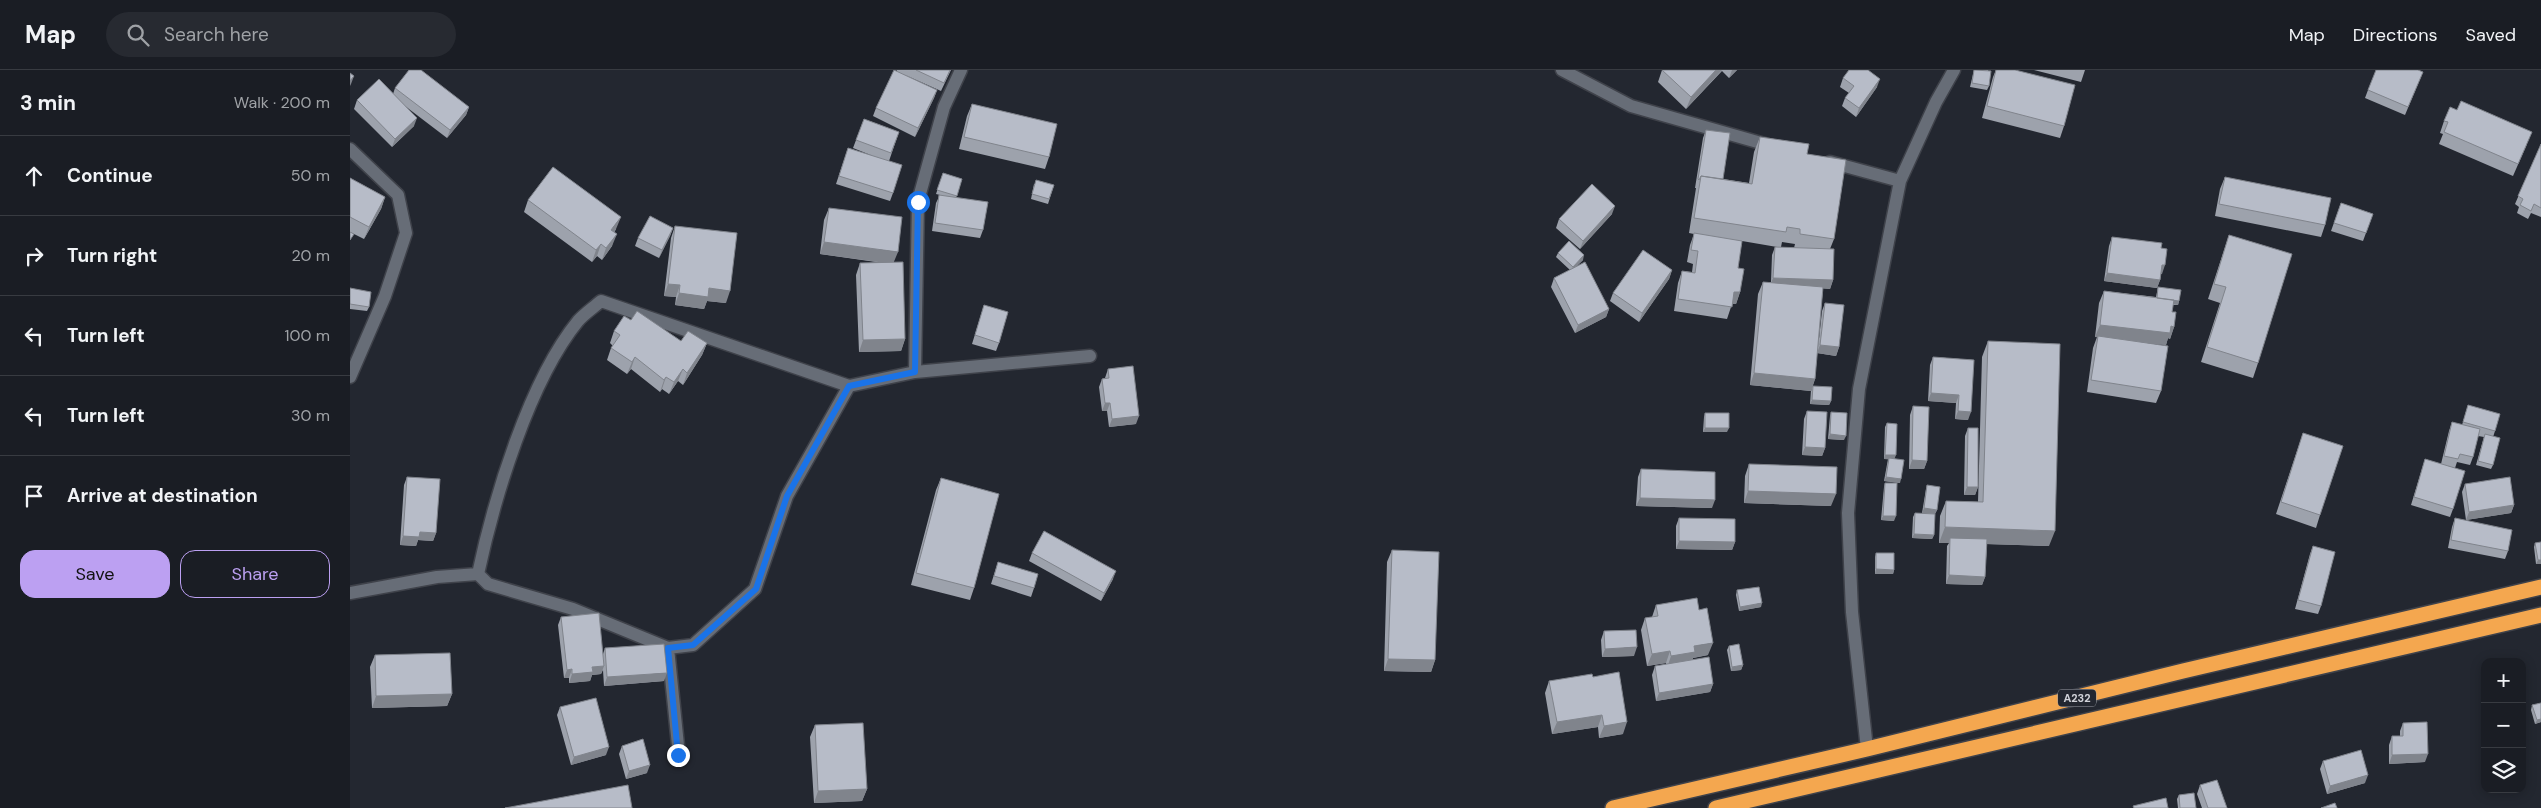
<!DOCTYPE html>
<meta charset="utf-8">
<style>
:root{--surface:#1a1d24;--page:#272a31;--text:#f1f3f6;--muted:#9fa2a6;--line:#383b41;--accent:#bca0f2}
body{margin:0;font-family:"DM Sans",sans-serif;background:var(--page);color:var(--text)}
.controls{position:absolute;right:15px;bottom:15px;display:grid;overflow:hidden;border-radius:10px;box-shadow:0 2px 12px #0003}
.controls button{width:45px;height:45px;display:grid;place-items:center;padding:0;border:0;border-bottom:1px solid var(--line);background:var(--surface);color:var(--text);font:25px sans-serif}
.stop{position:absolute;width:15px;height:15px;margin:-11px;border:4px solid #1a73e8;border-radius:50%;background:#fff}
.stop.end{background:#1a73e8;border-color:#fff;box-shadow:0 1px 5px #0008}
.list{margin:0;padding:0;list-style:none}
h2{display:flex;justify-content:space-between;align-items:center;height:65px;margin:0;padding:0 20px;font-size:21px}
h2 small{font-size:16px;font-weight:400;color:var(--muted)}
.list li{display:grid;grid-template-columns:32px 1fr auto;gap:15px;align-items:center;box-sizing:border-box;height:80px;padding:0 20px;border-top:1px solid var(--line)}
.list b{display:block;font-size:19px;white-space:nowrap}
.list em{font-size:16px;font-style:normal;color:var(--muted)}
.actions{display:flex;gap:10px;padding:15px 20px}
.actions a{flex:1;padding:11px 0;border:1px solid var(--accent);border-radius:15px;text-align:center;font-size:18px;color:var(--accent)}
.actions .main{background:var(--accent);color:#111}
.icon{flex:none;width:28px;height:28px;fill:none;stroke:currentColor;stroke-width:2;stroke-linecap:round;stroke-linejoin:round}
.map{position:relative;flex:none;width:2191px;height:738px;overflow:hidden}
header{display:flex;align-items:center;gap:30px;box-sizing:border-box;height:70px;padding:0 25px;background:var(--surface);border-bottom:1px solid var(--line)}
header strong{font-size:24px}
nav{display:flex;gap:28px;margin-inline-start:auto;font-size:18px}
.search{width:350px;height:45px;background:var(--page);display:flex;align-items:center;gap:12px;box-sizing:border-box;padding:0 18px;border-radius:28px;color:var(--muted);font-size:19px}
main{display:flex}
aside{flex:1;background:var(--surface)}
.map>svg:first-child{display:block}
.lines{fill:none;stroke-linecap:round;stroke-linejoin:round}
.street-casing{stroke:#3f424a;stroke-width:15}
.highway-casing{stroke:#3f424a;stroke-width:18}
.street{stroke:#676d77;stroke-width:12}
.highway{stroke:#f4a74f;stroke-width:15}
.wall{fill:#9da2ac;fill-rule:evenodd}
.shaded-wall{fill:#80848c}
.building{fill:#b7bcc8;stroke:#80848c}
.route{stroke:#1a73e8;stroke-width:6}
.labels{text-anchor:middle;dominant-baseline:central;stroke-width:5;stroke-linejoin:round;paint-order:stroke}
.shield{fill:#232730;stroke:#9c9fa6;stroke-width:1}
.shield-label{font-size:11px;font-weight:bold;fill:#d0d2d8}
</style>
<header>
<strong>Map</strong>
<div class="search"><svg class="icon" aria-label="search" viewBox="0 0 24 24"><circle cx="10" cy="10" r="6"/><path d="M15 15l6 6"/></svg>Search here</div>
<nav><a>Map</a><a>Directions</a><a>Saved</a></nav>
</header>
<main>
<aside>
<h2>3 min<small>Walk · 200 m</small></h2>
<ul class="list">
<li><svg class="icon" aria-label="ahead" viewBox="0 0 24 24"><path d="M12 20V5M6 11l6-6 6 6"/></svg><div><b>Continue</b></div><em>50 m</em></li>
<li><svg class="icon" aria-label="right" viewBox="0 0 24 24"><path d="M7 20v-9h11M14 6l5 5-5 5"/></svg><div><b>Turn right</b></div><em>20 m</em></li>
<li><svg class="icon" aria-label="left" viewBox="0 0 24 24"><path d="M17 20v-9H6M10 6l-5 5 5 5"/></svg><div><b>Turn left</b></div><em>100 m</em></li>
<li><svg class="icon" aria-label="left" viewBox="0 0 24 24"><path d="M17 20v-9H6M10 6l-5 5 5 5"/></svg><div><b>Turn left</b></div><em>30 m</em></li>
<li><svg class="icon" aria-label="arrive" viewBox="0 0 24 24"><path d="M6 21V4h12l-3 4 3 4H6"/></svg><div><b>Arrive at destination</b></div></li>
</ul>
<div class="actions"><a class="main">Save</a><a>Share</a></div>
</aside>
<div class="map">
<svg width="2191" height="738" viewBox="0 0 2191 738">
<rect width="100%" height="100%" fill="#232730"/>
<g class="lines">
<defs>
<path id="street" d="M1212,0L1281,36L1425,77
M0,79L48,125L56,163L35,226L0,307
M1480,92L1550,111
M565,302L568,131L594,37L611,0
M128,504C144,429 179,311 228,251C234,244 243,238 251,231L499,316L565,302L740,286
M0,523L87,507L128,504L138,514L223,539L318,578L343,575L405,519L437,426L499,316
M318,578L329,685
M1517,679L1502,542L1498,443L1509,319L1550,111L1586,32L1604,0"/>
<path id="highway" d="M1263,738L1517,679L1833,601L2191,517
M1366,738L2191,545"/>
</defs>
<use href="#street" class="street-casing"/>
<use href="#highway" class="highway-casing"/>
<use href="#street" class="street"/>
<use href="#highway" class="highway"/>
</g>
<path class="wall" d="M547,0H601L591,21L553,4L587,20L584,28L565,67L523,46L526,38Z
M1312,0H1387L1379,8L1372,1L1336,39L1308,12Z
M1624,0H1638L1639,16L1637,20L1620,17Z
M1646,0H1665L1714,56L1710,68L1632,48L1643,7Z
M1684,0H1735L1731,12Z
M2073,2L2055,45L2015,28L2018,20Z
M1493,8L1527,17L1506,47L1492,36L1495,28L1499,23L1490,17Z
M45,18L119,37L116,45L97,68L55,36L64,56L42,77L4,39L7,30L43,24Z
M622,34L699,87L695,99L609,79L617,46Z
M514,49L549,62L539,91L543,123L540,131L486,114L498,78L523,86L503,78Z
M2094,51L2177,74L2163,106L2089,74L2093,64L2090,63Z
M1356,60L1373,109L1399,113L1404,82L1410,67L1457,84L1484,169L1480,179L1483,210L1480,219L1473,218L1468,278L1472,241L1475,233L1489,277L1486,286L1467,283L1465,309L1461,321L1400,315L1408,224L1413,212H1421L1422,185L1425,177H1427L1392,171L1388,198L1390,222L1386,234H1382L1377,249L1324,241L1328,213L1332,201L1342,202L1343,194L1337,192L1340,175L1344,164L1339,163L1346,118H1345L1353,68ZM1432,172L1445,174L1444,178L1431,177Z
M2191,74V147L2181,143L2178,149L2167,143L2169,137L2165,134Z
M593,103L612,109L606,128L633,160L630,168L582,161L586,133L590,125L586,124Z
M1875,107L1975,155L1971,167L1865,146L1870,119Z
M0,108L35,127L31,139L14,169L0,162Z
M684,114L704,115L698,134L681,129Z
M178,130L266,159L264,163L262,176L252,190L247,186L242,192L174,142Z
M1991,133L2023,144L2013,171L1981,161Z
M479,138L544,192L555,269L551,281L509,282L506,205L510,193H533L470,184L474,150Z
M1262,144L1230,179L1206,158L1209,149Z
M325,156L376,233L357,231L354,239L325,235L326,227L314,226L321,168Z
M323,158L320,166L309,188L285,176L288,168Z
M1879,165L1908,293L1903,308L1851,292L1870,233L1858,229Z
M1762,167L1811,178L1812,204H1811L1810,210L1807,218L1754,211L1759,176Z
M1208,183L1233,190L1225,198L1259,239L1256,247L1225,263L1201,217L1204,208L1220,200L1206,187Z
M1322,200L1319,209L1289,252L1260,231L1263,223Z
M1808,217L1829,231L1828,235H1823L1822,242L1824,257L1820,269L1818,268L1816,275L1788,272L1811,321L1806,333L1737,322L1743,278L1747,267H1745L1749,233L1754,221L1806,227Z
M0,218L19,237L17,241L0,239Z
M634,235L649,273L646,281L622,274Z
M264,261L331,271L357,273L352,285L333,315L328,311L319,324L312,319L310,322L281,299L277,304L257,290L261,278L263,276L260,273Z
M1638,271L1699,476L1637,474L1635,507L1632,515L1596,514L1597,476L1599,473H1589L1590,446L1596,431L1628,432L1632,287Z
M1583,287L1624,290L1618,350L1605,349L1606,333L1578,331L1580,295Z
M758,299L786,354L759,357L757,341H752L749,317L752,309L755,308Z
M1463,316L1481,331L1479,335L1460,334L1461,320Z
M2118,335L2145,361L2143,367V395L2141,399L2126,395L2134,367L2128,366L2123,387L2120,395L2107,392L2105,398L2097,396L2103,439L2100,447L2061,435L2075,389L2091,394L2099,361L2102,352L2112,355Z
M1563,336L1577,391L1574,399H1559L1560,345Z
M1457,341L1475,378L1472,386L1452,385L1454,349Z
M1481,342L1494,370L1478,369L1480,346Z
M1355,343L1377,362H1353L1354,347Z
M1537,353L1544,389L1550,413L1534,411L1538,389H1534L1535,357Z
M1618,358L1628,417L1625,425H1614L1615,366Z
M1953,363L1970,445L1966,458L1926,444Z
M1399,394L1481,436L1394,433L1395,406Z
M1291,399L1362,438L1286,436L1288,407Z
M57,407L86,463L83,471L68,470L66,476L50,475L54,415Z
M591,408L624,518L620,530L561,515L586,420Z
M1535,413L1544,451L1531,450L1534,417Z
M2115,414L2164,435L2161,443L2116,450L2112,422Z
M1577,415L1587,440L1585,444L1584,465L1582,469L1562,468L1563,447L1565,443L1579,444L1572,443L1576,419Z
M1329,448L1385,472L1382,480L1326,479V456Z
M2105,448L2158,481L2155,489L2098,478L2102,457Z
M2185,473L2191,494H2186L2184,477Z
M1963,476L1971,536L1968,544L1945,539L1960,484Z
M1042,480L1085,590L1081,602L1034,601L1037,492Z
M682,483L763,509L751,531L679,491Z
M1526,483L1544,500L1543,504H1525V487Z
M648,492L684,518L681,527L641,514Z
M1387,520L1411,537L1389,541L1386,525Z
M1306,535L1358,585L1343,588L1342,590L1363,614L1360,622L1306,631L1302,605L1305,596L1316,595V593L1297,596L1291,560L1295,548L1302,547Z
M211,547L253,584L255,578L314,611L254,616L253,600L251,604L242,605L240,611L219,613V608H214L208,555Z
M1254,561L1284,586L1252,587L1251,570Z
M1379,576L1393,595L1391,600L1381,601L1377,580Z
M25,585L102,624L97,636L22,638L20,597Z
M1243,607L1273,664L1249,668L1248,657L1202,664L1195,623L1199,611Z
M2191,633V652L2185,654L2181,640L2182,635Z
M210,637L256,685L221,695L207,645Z
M2053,653L2075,692L2039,694V675L2042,666H2050V661Z
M465,655L517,719L512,731L464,733L460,667Z
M272,676L297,703L276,709L269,684Z
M1973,691L2015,713L1977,724L1970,699Z
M1850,715L1877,738H1852L1847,724Z
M1829,725L1846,738H1828L1827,729Z"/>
<path class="shaded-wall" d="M1366,0H1372L1336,39L1341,27Z
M1382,0H1387L1379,8Z
M4,6L1,14L0,16V11Z
M1530,9L1527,17L1506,47L1509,38Z
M587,20L584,28L565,67L568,58Z
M119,37L116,45L97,68L100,60Z
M67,48L64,56L42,77L45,69Z
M35,127L31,139L14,169L19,157Z
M1265,136L1262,144L1230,179L1233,171Z
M271,147L266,159L257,172L261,160Z
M323,158L320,166L309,188L312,180Z
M267,164L262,176L252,190L256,178Z
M474,172L548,182L543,194L470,184Z
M251,174L247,186L242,192L246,180Z
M1234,185L1233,190L1221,201L1223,197Z
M1812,195H1815L1812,204L1809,203Z
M1322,200L1319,209L1289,252L1292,243Z
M1757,203L1810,210L1807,218L1754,211Z
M1423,208L1483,210L1480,219L1420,216Z
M318,214L330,215L326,227L314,226Z
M359,218L380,221L376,233L357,231L354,239L325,235L329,223Z
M1384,222H1390L1386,234H1380Z
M1807,228L1829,231L1828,235L1805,232Z
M1259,239L1256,247L1225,263L1228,255Z
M1750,255L1821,256L1824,257L1820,269L1818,268L1816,275L1745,267Z
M555,269L551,281L509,282L513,270Z
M357,273L352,285L333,315L337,303Z
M1470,275L1489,277L1486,286L1467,283Z
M285,287L281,299L277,304L282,292Z
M333,299L328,311L319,324L324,312Z
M1404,303L1465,309L1461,321L1400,315Z
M316,307L312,319L310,322L314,310Z
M1581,323L1609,325L1606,333L1578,331Z
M1462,330L1481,331L1479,335L1460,334Z
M755,333H760L757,341H752Z
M1608,341L1621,342L1618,350L1605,349Z
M789,346L786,354L759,357L762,349Z
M1355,358H1379L1377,362H1353Z
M1480,364L1496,366L1494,370L1478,369Z
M1455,377L1475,378L1472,386L1452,385Z
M1535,385H1546L1544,390L1534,389Z
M1562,390L1577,391L1574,399H1559Z
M1536,407L1551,409L1550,413L1534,411Z
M1617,417H1628L1625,425H1614Z
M1398,421L1486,424L1481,436L1394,433Z
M1290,428L1365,430L1362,438L1286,436Z
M2164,435L2161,443L2116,450L2119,442Z
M1574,438L1587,440L1585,444L1572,443Z
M1533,446H1546L1544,451L1531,450Z
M1595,457L1705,461L1699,476L1600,473V468L1599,473H1589Z
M70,462L86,463L83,471L68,470L66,476L50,475L53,466Z
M1564,464L1584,465L1582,469L1562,468Z
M1329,471L1385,472L1382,480L1326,479Z
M2188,490H2191V494H2186Z
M1526,499L1544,500L1543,504H1525Z
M766,501L763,509L751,531L754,523Z
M1599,505L1635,507L1632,515L1596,514Z
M1412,533L1411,537L1389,541L1390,537Z
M1363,573L1358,585L1343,588L1341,594L1317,598L1321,586L1344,576Z
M1287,577L1284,586L1252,587L1255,579Z
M1320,581L1316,593L1297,596L1302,584Z
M1038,589L1085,590L1081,602L1034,601Z
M1393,595L1391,600L1381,601L1382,597Z
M254,596L251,604L242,605L240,611L219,613L222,604L242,597Z
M222,599L219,608H214L217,600Z
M317,603L314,611L254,616L257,607Z
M1363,614L1360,622L1306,631L1309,623Z
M102,624L97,636L22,638L26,626Z
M1252,645L1248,657L1202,664L1207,652Z
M2191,649V652L2185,654L2187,650Z
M1277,652L1273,664L1249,668L1254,656Z
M259,677L256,685L221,695L224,687Z
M2078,684L2075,692L2039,694L2042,685Z
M300,695L297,703L276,709L279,701Z
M2018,705L2015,713L1977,724L1980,716Z
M517,719L512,731L464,733L468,721Z"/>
<path class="building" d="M59,0H71L119,37L100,60L45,18Z
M544,0L587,20L568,58L526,38Z
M566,0H600L594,13Z
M1312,0H1366L1341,27Z
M1499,0H1518L1530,9L1509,38L1495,28L1504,16L1493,8Z
M1624,0L1641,1L1639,16L1622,13Z
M1646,0H1665L1725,15L1714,56L1637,36Z
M2026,0H2068L2073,2L2058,37L2018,20Z
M0,3L4,6L0,11Z
M29,9L67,48L45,69L7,30Z
M2111,31L2182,62L2168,94L2094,62L2098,52L2094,51L2100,37L2107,40Z
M622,34L707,54L699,87L614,67Z
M514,49L549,62L541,83L506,70Z
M1356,60L1380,63L1373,109L1351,106L1349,110L1348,109Z
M1410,67L1459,74L1457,84L1496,90L1484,169L1450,164V159L1437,157L1436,162L1344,148L1351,106L1402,114Z
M2191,74V138L2184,134L2181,141L2170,135L2173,129L2168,126Z
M498,78L552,95L543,123L489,106Z
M203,97L271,147L261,160L267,164L256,178L251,174L246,180L178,130Z
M593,103L612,109L607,126L587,120Z
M1875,107L1981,128L1975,155L1869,134Z
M0,108L35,127L19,157L0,147Z
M686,110L704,115L699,129L682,124Z
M1242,114L1265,136L1233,171L1209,149Z
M589,125L638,132L633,160L585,153Z
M1991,133L2023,144L2016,163L1984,153Z
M479,138L552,147L548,182L474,172Z
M300,146L323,158L312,180L288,168Z
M325,156L387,163L380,221L359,218L358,227L329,223L330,215L318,214Z
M0,162L4,164L0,170Z
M1344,163L1392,171L1388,198L1394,199L1390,222H1384L1382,237L1328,229L1332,201L1345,203L1348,181L1341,180Z
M1879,165L1942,184L1908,293L1857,277L1876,217L1864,214Z
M1762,167L1812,173L1811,178L1817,179L1815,195H1812L1810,210L1757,203Z
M1219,171L1234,185L1223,197L1208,183Z
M1425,177L1484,179L1483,210L1423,208Z
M1293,180L1322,200L1292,243L1263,223Z
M553,192L555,269L513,270L510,193Z
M1235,192L1259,239L1228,255L1204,208Z
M1413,212L1473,217L1465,309L1404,303Z
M1808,217L1831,220L1829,231L1807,228Z
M0,218L21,222L19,237L0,234Z
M1754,221L1824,230L1822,242H1826L1824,257L1821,256L1820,263L1750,255Z
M1475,233L1494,235L1489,277L1470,275Z
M634,235L658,242L649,273L625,265Z
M287,241L331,271L338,261L357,273L337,303L333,299L324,312L316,307L314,310L285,287L282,292L261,278L270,265L264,261L274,246L281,250Z
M1748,266L1818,276L1811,321L1741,310Z
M1638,271L1710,274L1705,461L1595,457L1596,431L1633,432Z
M1583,287L1624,290L1621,342L1608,341L1609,325L1581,323Z
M783,296L789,346L762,349L760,333H755L752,309L759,308L758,299Z
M1463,316L1482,317L1481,331L1462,330Z
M2118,335L2150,344L2145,361L2113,352Z
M1563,336L1579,337L1577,391L1562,390Z
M1457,341L1477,342L1475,378L1455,377Z
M1481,342L1497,343L1496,366L1480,364Z
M1355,343H1379V358H1355Z
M2102,352L2130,359L2123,387L2110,384L2108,389L2094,386Z
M1537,353L1547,354L1546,385H1535Z
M1618,358H1628V417H1617Z
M1953,363L1993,376L1970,445L1931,432Z
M2135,364L2150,368L2143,395L2128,391Z
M1539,388L1554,390L1551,409L1536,407Z
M2075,389L2115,401L2103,439L2064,427Z
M1399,394L1487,397L1486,424L1398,421Z
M1291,399L1365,402V430L1290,428Z
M57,407L90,409L86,463L70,462L69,467L53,466Z
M2160,407L2164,435L2119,442L2115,414Z
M591,408L649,424L624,518L566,503Z
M1535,413H1547L1546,446H1533Z
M1577,415L1590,417L1587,440L1574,438Z
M1565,443L1585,444L1584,465L1564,464Z
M1329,448L1385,449V472L1329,471Z
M2105,448L2162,460L2158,481L2101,470Z
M694,461L766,501L754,523L682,483Z
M1600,468L1637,469L1635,507L1599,505Z
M2191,472V490H2188L2185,473Z
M1963,476L1985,482L1971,536L1948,530Z
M1042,480L1089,482L1085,590L1038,589Z
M1526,483H1544V500L1526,499Z
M648,492L688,504L684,518L644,506Z
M1409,517L1412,533L1390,537L1387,520Z
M1347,528L1349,540L1357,538L1363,573L1344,576L1345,582L1321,586L1320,581L1302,584L1295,548L1308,546L1306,535Z
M249,543L254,596L242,597L243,602L222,604V599L217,600L211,547Z
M1286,560L1287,577L1255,579L1254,561Z
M314,574L317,603L257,607L255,578Z
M1389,574L1393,595L1382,597L1379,576Z
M100,583L102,624L26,626L25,585Z
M1359,587L1363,614L1309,623L1305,596Z
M1269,602L1277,652L1254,656L1252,645L1207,652L1199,611L1242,604L1243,607Z
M246,628L259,677L224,687L210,637Z
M2191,633V649L2187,650L2182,635Z
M2077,652L2078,684L2042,685V666H2053V653Z
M513,653L517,719L468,721L465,655Z
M293,669L300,695L279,701L272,676Z
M2011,680L2018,705L1980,716L1973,691Z
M1867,710L1877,738H1858L1850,715Z
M278,715L282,738H155Z
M1844,723L1846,738H1830L1829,725Z
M1816,728L1818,738H1784L1783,736Z
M1985,733L1987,738H1971Z"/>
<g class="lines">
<path class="route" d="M328,685L318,578L343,575L406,519L437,426L499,316L565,302L568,132"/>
</g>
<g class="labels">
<rect class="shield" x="1708" y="619.5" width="38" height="17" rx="4"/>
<g class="shield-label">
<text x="1727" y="628">A232</text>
</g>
</g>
</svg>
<div class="controls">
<button>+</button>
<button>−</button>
<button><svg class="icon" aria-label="layers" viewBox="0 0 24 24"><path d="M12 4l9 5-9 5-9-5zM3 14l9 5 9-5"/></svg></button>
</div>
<div class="stop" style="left:568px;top:132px"></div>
<div class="stop end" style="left:328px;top:685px"></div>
</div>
</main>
